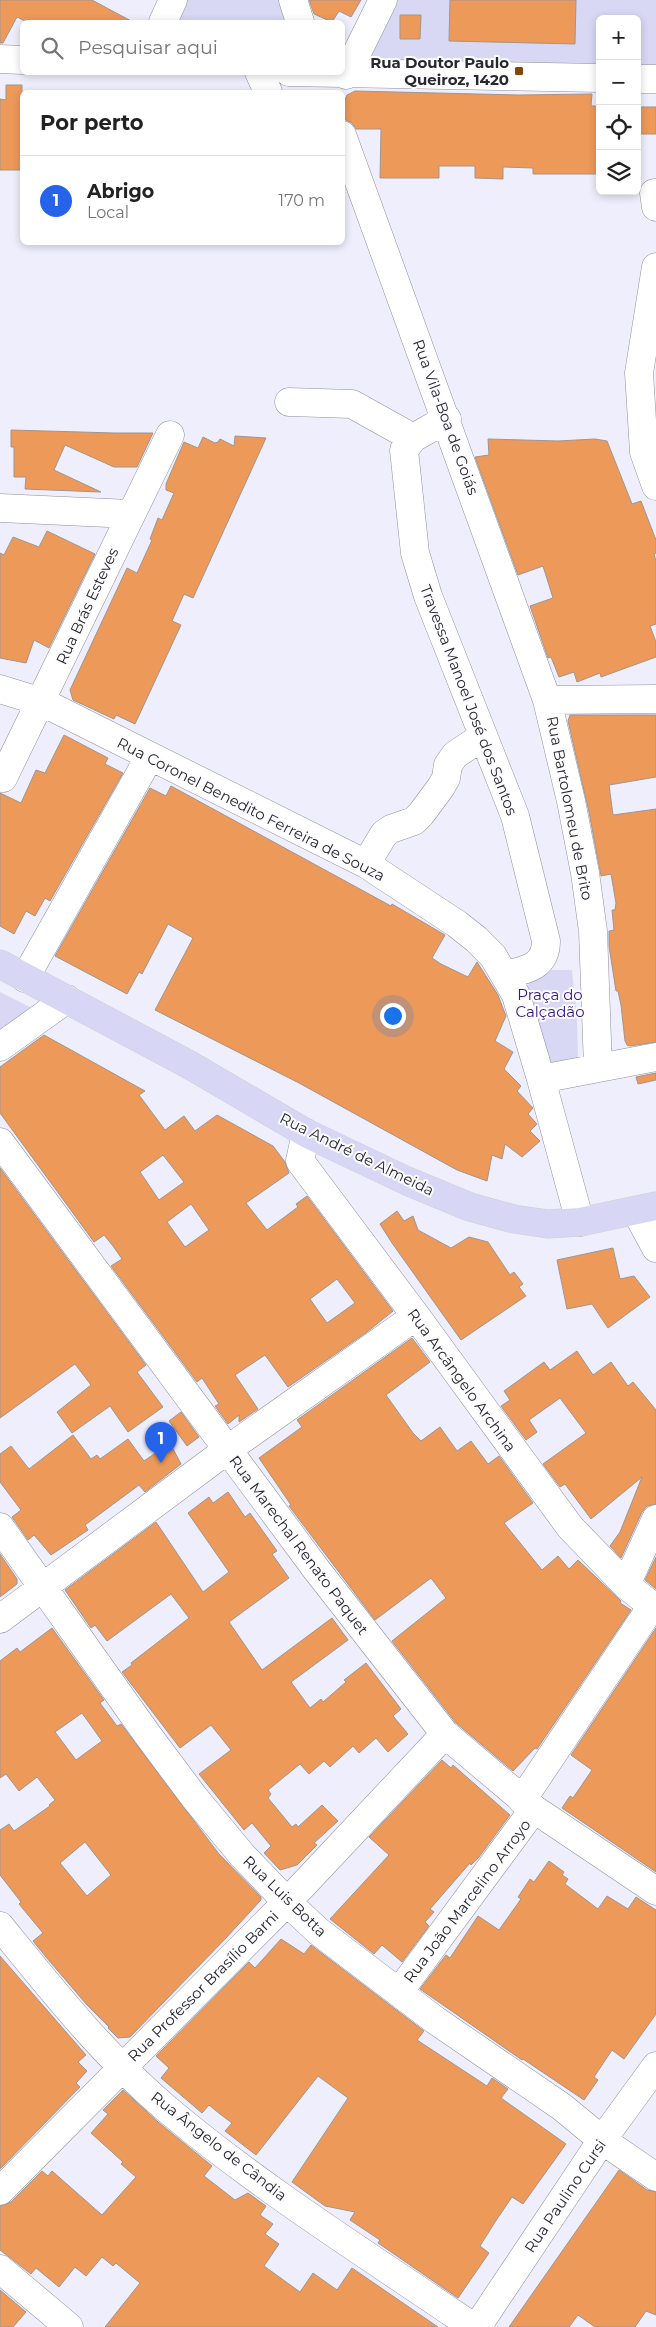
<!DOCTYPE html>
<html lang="pt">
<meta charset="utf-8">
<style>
:root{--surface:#fff;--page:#f2f2f2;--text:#222;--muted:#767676;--line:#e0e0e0;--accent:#2563eb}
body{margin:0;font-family:Montserrat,sans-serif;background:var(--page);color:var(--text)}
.controls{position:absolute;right:15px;top:15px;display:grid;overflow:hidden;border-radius:8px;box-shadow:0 2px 8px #0003}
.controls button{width:45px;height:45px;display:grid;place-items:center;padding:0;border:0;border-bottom:1px solid var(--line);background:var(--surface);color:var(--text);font:25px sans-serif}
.you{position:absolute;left:392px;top:1015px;width:18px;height:18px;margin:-12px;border:4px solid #fff;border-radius:50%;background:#1a73e8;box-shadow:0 0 0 8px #1a73e833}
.badge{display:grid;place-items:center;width:32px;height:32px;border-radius:50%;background:var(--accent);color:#fff;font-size:16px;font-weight:700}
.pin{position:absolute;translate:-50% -41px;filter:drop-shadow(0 1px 2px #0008)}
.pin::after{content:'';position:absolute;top:26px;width:18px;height:15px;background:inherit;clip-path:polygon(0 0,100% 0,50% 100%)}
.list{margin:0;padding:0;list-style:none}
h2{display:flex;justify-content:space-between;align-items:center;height:65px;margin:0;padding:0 20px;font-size:21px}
h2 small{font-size:16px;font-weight:400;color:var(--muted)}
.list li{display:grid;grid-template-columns:32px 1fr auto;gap:15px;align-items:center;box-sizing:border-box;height:90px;padding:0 20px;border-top:1px solid var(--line)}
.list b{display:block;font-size:19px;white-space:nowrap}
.list p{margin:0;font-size:16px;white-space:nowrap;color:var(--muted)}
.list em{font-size:16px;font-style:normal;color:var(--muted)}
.icon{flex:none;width:28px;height:28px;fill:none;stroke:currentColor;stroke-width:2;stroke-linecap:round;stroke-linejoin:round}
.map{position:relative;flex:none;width:656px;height:2327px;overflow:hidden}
.search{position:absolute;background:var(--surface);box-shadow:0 2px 8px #0003;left:20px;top:20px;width:325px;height:55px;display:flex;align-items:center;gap:12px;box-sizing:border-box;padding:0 18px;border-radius:8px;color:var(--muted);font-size:19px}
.panel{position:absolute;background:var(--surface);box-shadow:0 2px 8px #0003;left:20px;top:90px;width:325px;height:155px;border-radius:8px}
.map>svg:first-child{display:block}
.green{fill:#d8d8f5}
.building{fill:#ec995a;stroke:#a2958d;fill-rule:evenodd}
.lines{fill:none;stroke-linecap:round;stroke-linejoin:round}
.minor-casing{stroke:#90909d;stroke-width:29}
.major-casing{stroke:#d0d0d1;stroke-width:29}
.minor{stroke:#fff;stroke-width:28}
.major{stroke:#d7d6f4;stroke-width:28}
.poi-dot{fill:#844508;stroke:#fcfcff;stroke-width:2}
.labels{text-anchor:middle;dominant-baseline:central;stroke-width:4;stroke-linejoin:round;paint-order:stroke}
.poi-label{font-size:15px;font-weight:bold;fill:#28282d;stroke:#fcfcff;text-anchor:end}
.street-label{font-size:15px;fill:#28282d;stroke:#fcfcff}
.park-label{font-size:15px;fill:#34177e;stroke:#fcfcff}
</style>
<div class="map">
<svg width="656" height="2327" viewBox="0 0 656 2327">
<rect width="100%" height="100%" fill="#eeeefc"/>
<path class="green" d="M181,0H282L288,22H170Z
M391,0H656V71H637V19H600V70L353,65Z
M545,970H572L577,1019L578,1059L540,1064L519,993Z
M0,992L32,1008L0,1031Z"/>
<path class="building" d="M0,0H92L133,22H27L17,17L3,43H0Z
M309,0H361L351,17L339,11L332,22L314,14Z
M450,0H576L575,44L449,41Z
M400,15H421L420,39H400Z
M6,85H22V170H0V99L6,100Z
M355,91L519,95L592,94L591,106H600L599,174H533V168L503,167V179L475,178V166H439V178H380L381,129H356L352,123L342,118L345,100L347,95Z
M637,107H656V134H637Z
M11,430L115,433H153L137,467H114L65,445L54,470L101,492L25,489L26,477H14V447H11Z
M235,436L266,438L193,598L184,594L172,621L181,625L135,724L116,715L114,719L73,700L70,690L127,568L137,573L152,540L150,539L158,518L162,520L174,493L166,490V484L184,442L198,448L203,437L215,443L218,442L220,439L234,446Z
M488,439L558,441L595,439L607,441L632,504L641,501L656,540V553L654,554L656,561V624L650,626L656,642V657L601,677L600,673L577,682L574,672L559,677L551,657L548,658L530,606L553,598L543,566L518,575L475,457L489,455Z
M47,531L95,554L49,648L34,640L26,663L0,658V553L4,555L13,537L39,547Z
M570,715H656V777L609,785L613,815L656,809V1042L630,1046L627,1045L625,1041L621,1005L618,991H616L609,946V931L614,930L612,910H615L616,903L611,874L601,876L589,812L568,721Z
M64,735L108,758L105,764L123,773L50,901L45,898L35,916L26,911L14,934L0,926V793L21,803L36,770L45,773Z
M171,786L391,906L392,904L445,935L432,958L441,964L468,977L477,962L498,995L504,1011L506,1016L495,1041L513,1052L504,1069L521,1086L517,1091L533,1108L528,1114L537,1124L530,1131L540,1141L522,1157L505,1144L502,1159L492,1155L487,1181L457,1170L299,1083L155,1010L193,938L168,924L142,974L139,972L127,994L55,956L150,788L166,796Z
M44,1035L145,1091L139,1095L165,1130L184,1116L195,1131L217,1115L273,1146L285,1162L289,1173L246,1203L267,1230L298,1207L296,1204L307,1196L393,1311L367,1332L288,1387L265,1355L235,1375L258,1409L239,1422V1415L228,1424L215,1406L219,1404L202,1378L197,1382L111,1266L122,1259L113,1246L104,1235L94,1242L0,1113V1067ZM163,1155L184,1182L159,1200L140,1172ZM191,1204L209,1230L185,1247L167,1222ZM337,1279L355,1303L327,1323L310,1299Z
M656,1073V1080L638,1084L636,1077Z
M0,1168L146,1365L137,1372L163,1407L128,1432L110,1406L72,1433L57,1412L91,1385L75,1364L0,1418Z
M397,1211L404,1221L413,1216L418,1230L451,1248L469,1237L488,1242L510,1275L514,1272L523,1284L519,1287L526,1296L461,1340L392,1243L380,1224Z
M613,1248L620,1279L634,1276L650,1297L608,1328L592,1304L567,1309L557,1260Z
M412,1338L430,1362L386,1395L413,1433L421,1441L440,1427L457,1451L471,1441L488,1464L499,1456L533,1503L504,1523L542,1570L558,1556L569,1569L578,1560L621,1601L620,1603L631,1610L537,1749L535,1748L513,1771L456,1723L392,1641L446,1598L431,1578L375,1620L289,1506L291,1505L259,1458L302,1427L297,1420Z
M577,1351L593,1375L611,1362L628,1386L633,1382L656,1410V1504L647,1506L642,1512L621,1558L610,1546L620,1532L642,1477L591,1519L565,1484L560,1487L543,1464L586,1433L560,1398L529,1420L537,1432L526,1440L501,1406L510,1400L504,1391L544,1362L550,1370Z
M181,1412L199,1437L187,1446L169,1421Z
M73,1435L91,1459L97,1455L100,1459L128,1439L144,1461L170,1443L181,1464L145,1492L139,1485L85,1525L88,1530L51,1555L34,1535L28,1540L12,1517L21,1510L0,1482V1454L11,1446L29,1469Z
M228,1492L245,1517L250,1513L277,1551L272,1554L289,1578L229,1622L262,1670L332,1618L348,1640L291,1682L310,1708L321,1699L323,1702L346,1682L344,1680L366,1663L401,1709L393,1716L408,1734L388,1752L376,1738L359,1753L353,1746L330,1767L324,1761L309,1774L300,1764L268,1790L271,1794L268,1798L292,1827L296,1824L298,1827L322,1805L338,1821L314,1843L317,1845L297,1865L280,1870L264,1853L271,1846L252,1823L244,1830L199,1774L231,1750L211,1725L180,1748L122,1672L132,1665L131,1663L189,1618L171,1594L107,1641L95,1625L91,1628L65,1590L156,1522L203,1592L229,1572L188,1513L209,1497L213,1503Z
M0,1554L17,1579V1584L0,1597Z
M656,1557V1589L645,1580Z
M52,1628L104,1700L100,1703L117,1726L121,1724L219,1854L261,1897V1900L226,1938L130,2037L118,2038L108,2028L109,2027L87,2005L46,1957L33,1941L43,1933L19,1904L21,1902L0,1875V1830L9,1824L14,1831L50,1806L49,1805L55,1800L37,1777L19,1791L6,1774L0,1778V1661L17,1648L20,1652ZM82,1713L102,1741L76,1760L55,1732ZM85,1842L111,1875L87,1896L60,1863Z
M656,1628V1872L562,1808L570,1796L573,1798L592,1770L571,1755Z
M442,1760L451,1768L453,1765L510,1815L479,1857L471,1865L470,1863L430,1909L434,1912L425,1922L429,1926L402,1962L382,1945L374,1954L330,1919L389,1855L369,1837Z
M549,1861L564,1872L562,1875L568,1879L565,1884L598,1909L607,1896L628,1909L636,1897L656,1910V2014L624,2059L612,2050L594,2077L598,2080L584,2100L523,2059L522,2060L420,1989L446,1955L450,1958L478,1916L499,1930L521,1899L518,1897L530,1879L534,1882Z
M281,1939L304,1954L311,1945L424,2031L417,2040L487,2086L492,2078L508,2089L501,2098L566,2144L523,2204L512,2197L495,2222L480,2246L489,2253L458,2298L378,2243L380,2240L350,2220L355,2212L325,2206L292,2182L348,2098L318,2076L256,2155L225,2131L232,2123L220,2114L209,2105L202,2113L161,2078L169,2068L156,2056L249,1962L255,1968Z
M0,1956L86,2055L78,2062L87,2071L76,2083L80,2087L0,2169Z
M123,2090L158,2122L212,2166L204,2176L235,2200L248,2193L266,2206L260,2215L273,2224L265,2234L279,2244L264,2266L300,2292L313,2273L337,2290L352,2268L438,2327H105L140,2283L116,2263L113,2266L102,2257L86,2276L75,2267L59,2287L36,2268L31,2274L0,2250V2206L11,2202L42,2171L48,2176L52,2171L102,2215L136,2177L121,2164L123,2162L91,2133L108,2114L103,2110Z
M619,2170L647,2190L656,2192V2315L646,2311L635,2327H595L578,2315L569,2327H509Z
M0,2290L26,2312L13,2327H0Z"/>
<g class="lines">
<defs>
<path id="minor" d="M293,0L300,22
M163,22L173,0
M0,59L22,60
M259,72L268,92
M289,72L600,78
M346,75L383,0
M637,79H656
M342,135L547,700L571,801L585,873L593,931L598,1067
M654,193L656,207
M656,267L639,373L644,452L656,486
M289,402L352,404L413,438
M447,419L413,438L404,450L415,553L428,596L515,816L546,941C546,967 526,970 505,975
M0,508L130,514
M0,689L42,702L366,864L457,924L476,939L493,956L516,995L541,1079L580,1222
M547,700L656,699
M3,778L170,435
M366,864L384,834L391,829L414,821L421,814L441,787L446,778L448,765L455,755L482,737
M25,978L150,756
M0,1047L67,999
M541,1079L656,1057
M306,1133L300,1161L416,1316L570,1527L626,1585L656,1609
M0,1142L316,1569L445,1734L534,1809L656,1891
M636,1211L656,1248
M0,1527L147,1734L194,1797L242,1855L287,1902L318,1931L435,2020L562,2107L602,2140L656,2177
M626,1585L656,1519
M0,1619L227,1450L416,1316
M522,1800L652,1606
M0,1926C52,1990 105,2057 168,2110C263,2190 371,2257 473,2327
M399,1992L534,1809
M0,2191L287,1902L445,1734
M0,2269L69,2327
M477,2327L602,2140L656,2066"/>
<path id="major" d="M0,964L188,1064L306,1133L407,1181L470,1207L514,1219L548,1224L580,1222L656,1206"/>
</defs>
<use href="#minor" class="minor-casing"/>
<use href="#major" class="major-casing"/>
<use href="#minor" class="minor"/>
<use href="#major" class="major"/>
</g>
<rect class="poi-dot" x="514" y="66" width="10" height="10" rx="2.5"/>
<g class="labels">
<g class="poi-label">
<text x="509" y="62">Rua Doutor Paulo<tspan x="509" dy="17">Queiroz, 1420</tspan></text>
</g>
<g class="street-label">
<text transform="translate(446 417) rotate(70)">Rua Vila-Boa de Goiás</text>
<text transform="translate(87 606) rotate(-65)">Rua Brás Esteves</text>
<text transform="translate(469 700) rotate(69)">Travessa Manoel José dos Santos</text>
<text transform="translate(570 808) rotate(79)">Rua Bartolomeu de Brito</text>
<text transform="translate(251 809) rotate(27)">Rua Coronel Benedito Ferreira de Souza</text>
<text transform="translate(357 1154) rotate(26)">Rua André de Almeida</text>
<text transform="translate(462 1380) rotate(54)">Rua Arcângelo Archina</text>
<text transform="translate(299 1545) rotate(53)">Rua Marechal Renato Paquet</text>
<text transform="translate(285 1896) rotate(44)">Rua Luis Botta</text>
<text transform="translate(467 1901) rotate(-53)">Rua João Marcelino Arroyo</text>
<text transform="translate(203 1986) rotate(-45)">Rua Professor Brasílio Barni</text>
<text transform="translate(219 2146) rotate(38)">Rua Ângelo de Cândia</text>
<text transform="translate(565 2196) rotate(-56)">Rua Paulino Cursi</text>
</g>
<g class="park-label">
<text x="550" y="994">Praça do<tspan x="550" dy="17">Calçadão</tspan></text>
</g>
</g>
</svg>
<div class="controls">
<button>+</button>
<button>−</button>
<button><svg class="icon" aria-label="locate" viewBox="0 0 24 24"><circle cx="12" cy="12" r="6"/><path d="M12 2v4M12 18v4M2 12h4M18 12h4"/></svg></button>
<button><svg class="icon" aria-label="layers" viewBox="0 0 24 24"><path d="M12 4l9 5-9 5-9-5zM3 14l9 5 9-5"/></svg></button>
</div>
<div class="you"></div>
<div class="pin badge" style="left:161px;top:1463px">1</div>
<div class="search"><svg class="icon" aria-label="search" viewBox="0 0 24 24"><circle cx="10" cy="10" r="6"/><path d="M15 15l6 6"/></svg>Pesquisar aqui</div>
<section class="panel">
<h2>Por perto<small></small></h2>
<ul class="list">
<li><span class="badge">1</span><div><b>Abrigo</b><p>Local</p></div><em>170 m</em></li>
</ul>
</section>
</div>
